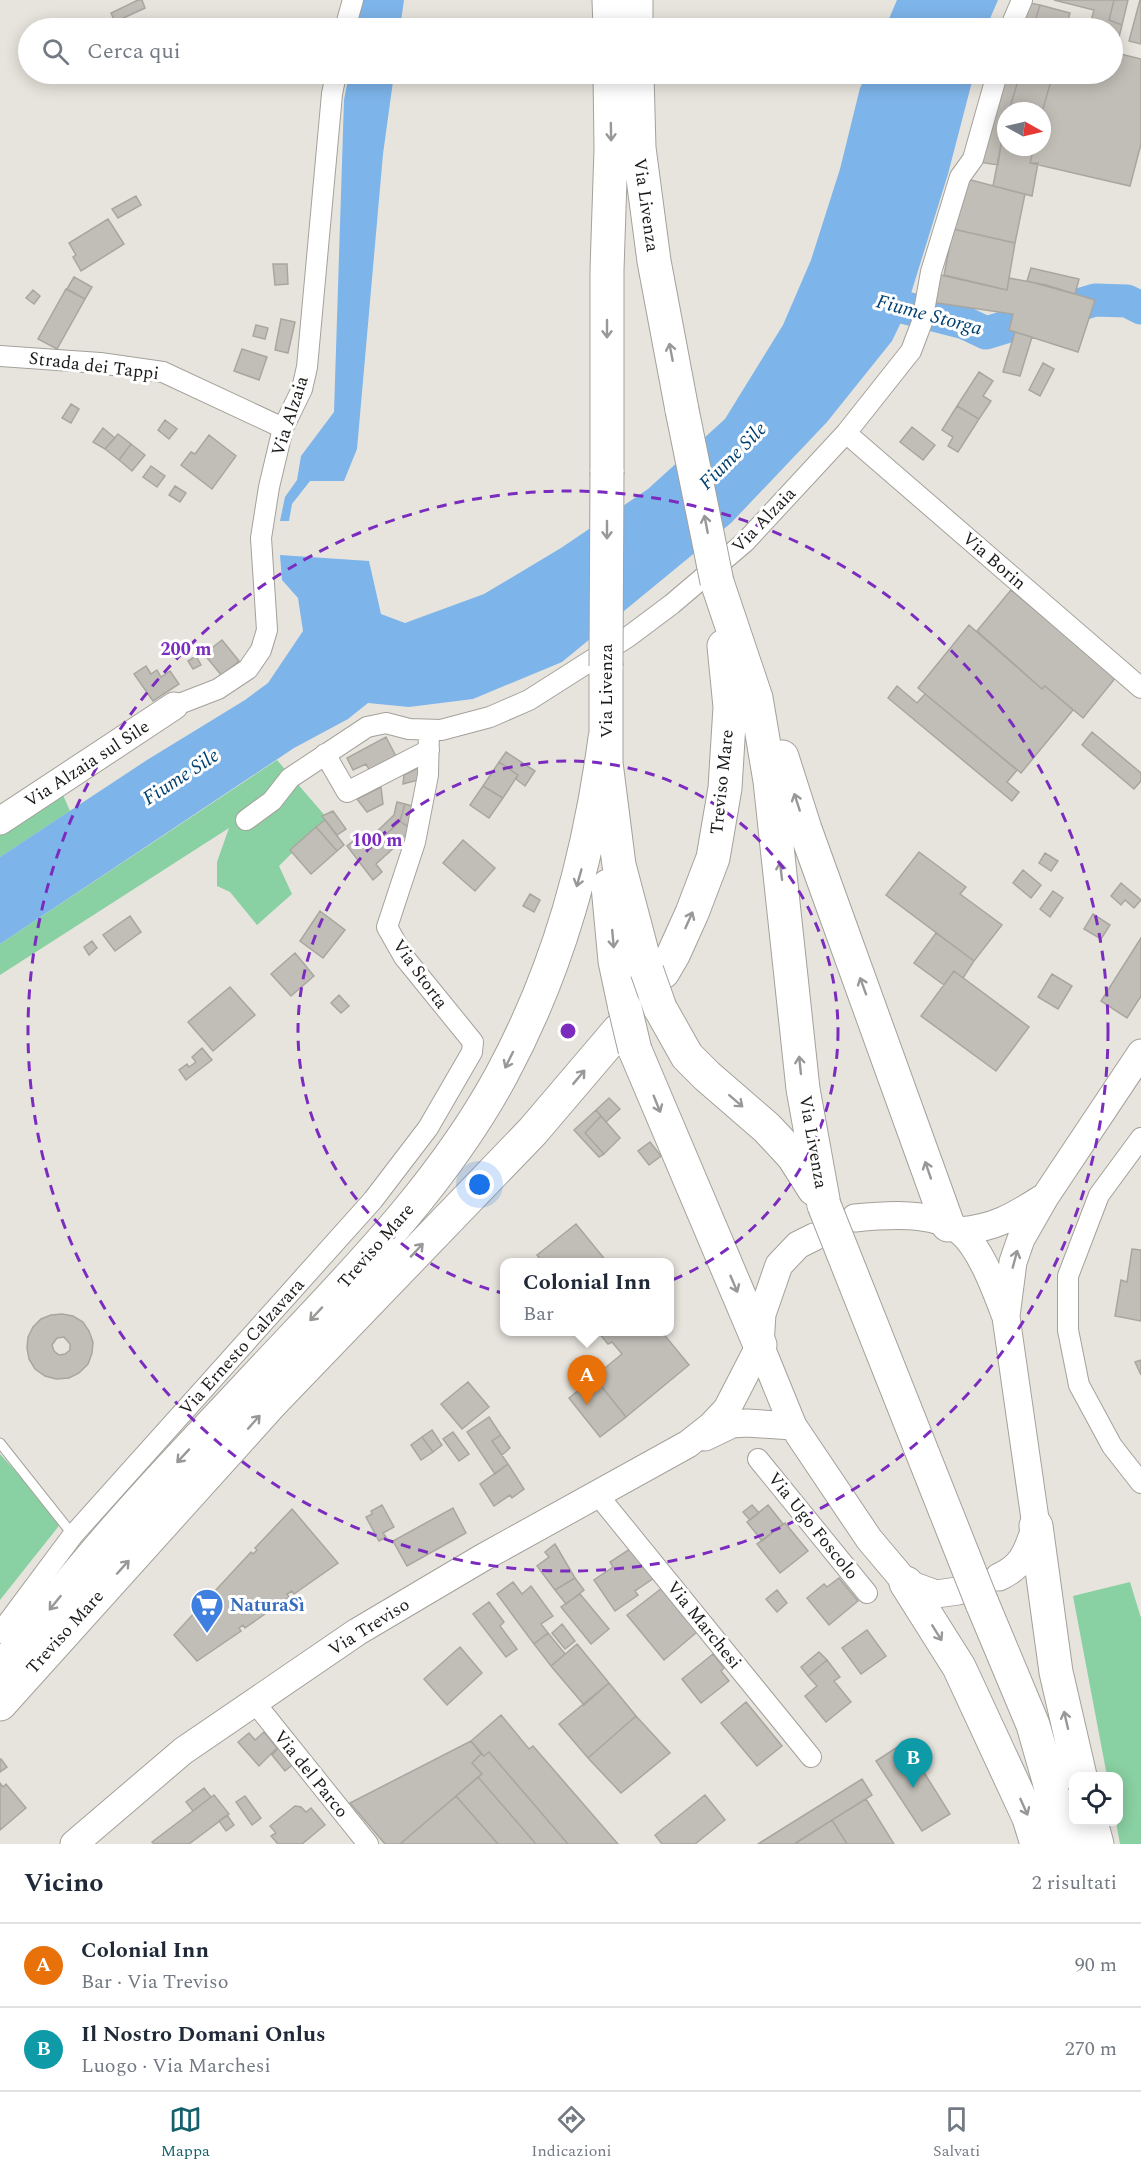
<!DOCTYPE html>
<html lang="it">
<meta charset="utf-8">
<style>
:root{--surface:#fff;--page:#f6f6f7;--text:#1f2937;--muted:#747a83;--line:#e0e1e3;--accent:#14616c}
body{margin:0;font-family:Spectral,serif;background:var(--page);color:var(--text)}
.controls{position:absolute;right:18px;bottom:18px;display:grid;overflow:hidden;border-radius:12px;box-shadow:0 3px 15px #0003}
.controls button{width:54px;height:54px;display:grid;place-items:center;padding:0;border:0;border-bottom:2px solid var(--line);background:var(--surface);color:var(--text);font:30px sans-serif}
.compass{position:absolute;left:997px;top:102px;width:54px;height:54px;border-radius:50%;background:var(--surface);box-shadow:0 3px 15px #0003;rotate:98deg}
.you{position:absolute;left:480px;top:1185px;width:21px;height:21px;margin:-15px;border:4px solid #fff;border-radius:50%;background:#1a73e8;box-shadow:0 0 0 9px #1a73e833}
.badge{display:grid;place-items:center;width:39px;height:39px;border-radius:50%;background:var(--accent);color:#fff;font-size:20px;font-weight:700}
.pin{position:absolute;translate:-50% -50px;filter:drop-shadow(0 2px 3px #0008)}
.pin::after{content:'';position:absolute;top:32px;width:21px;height:18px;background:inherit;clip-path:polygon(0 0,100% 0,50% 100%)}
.popup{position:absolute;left:500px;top:1258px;width:174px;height:78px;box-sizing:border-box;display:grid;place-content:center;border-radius:12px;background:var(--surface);filter:drop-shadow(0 2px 4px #0005);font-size:20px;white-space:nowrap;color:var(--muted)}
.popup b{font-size:22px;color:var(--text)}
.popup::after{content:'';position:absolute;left:50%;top:100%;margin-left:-12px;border:12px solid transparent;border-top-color:var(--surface)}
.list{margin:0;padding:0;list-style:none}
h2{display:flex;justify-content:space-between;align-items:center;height:78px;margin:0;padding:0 24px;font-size:26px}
h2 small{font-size:20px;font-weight:400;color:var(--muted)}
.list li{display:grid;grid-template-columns:39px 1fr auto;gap:18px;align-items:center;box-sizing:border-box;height:84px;padding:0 24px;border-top:2px solid var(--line)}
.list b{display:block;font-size:22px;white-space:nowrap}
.list p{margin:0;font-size:20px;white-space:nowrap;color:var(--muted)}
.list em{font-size:20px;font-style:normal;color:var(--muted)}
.icon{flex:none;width:33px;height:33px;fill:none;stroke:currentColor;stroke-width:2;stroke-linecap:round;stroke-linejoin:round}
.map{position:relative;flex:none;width:1141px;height:1844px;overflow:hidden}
.search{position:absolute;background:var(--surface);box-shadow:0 3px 15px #0003;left:18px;right:18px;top:18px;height:66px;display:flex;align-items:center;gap:15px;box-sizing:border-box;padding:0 21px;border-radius:33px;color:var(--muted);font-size:22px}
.sheet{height:246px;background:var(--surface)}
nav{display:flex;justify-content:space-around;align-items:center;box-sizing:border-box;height:84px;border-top:2px solid var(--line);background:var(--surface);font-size:16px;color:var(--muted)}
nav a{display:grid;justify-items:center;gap:3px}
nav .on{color:var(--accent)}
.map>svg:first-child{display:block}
.green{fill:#89d0a2}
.water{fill:#7db4ea}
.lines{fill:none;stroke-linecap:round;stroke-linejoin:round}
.river{stroke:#7db4ea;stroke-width:33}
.building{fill:#c1beb7;stroke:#a9a6a0;stroke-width:1.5;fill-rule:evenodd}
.lane-casing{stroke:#a4a19b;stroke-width:11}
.street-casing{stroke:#a4a19b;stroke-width:22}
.secondary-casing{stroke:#a4a19b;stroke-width:29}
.highway-casing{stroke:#a4a19b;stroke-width:35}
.lane{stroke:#fff;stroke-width:9}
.street{stroke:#fff;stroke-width:20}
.secondary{stroke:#fff;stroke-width:27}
.highway{stroke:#fff;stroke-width:33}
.highway-bridge-casing{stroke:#a4a19b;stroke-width:35;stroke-linecap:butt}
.highway-bridge{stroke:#fff;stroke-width:33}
.oneway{stroke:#989897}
.ring{fill:none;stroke:#7b2cbf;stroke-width:3;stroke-dasharray:10 8}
.labels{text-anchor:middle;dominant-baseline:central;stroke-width:6;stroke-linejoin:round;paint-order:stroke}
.street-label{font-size:18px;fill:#1b1a18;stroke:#fff}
.shop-label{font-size:18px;font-weight:bold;fill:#366cbe;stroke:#fff;text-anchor:start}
.water-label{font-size:20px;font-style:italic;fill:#004071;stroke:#fff}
.centre{fill:#7b2cbf;stroke:#fff;stroke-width:3}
.ring-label{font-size:18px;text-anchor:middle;font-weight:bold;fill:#7b2cbf;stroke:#fff;stroke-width:6;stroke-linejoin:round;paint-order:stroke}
</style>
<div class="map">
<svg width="1141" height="1844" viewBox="0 0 1141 1844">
<rect width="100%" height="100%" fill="#e7e4dd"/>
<path class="green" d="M277,760L327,818L279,866L292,894L257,925L230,892L217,886V862L229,828L0,975V944Z
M56,779L70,811L0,857V812Z
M0,1454L62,1522L0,1600Z
M1130,1582L1141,1618V1844H1120L1116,1822H1118V1776H1107L1073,1596Z"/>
<path class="water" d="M361,0H404L400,28H356Z
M897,0H998L986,28H885Z
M349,74H394L383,154L357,449L344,481H310L292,504L289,521H280L285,497L297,480L301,456L334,412L344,100Z
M867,74H974L948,174L904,316L892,341L827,422L731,523L562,662L473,699L409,707L368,703L348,719L294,748L0,944V857L147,760L245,700L268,683L303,631L298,598L282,580L280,555L369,561L381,614L405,623L484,594L561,548L648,489L725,419L783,325L811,260L840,169L860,88Z"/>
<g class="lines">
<path class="river" d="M863,297L965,323L986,333L1095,300L1127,301L1141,308"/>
</g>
<path class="building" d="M138,0H142L145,8L115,22L111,13Z
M1054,0H1114L1109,20L1122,25L1119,37L1112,35V28H1089L1094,10Z
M1114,0H1128L1122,25L1109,20Z
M1140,0H1141V44L1129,41Z
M1025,2L1040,5L1033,28H1017Z
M1040,5L1070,13L1066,28H1033Z
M1112,52L1141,59V144L1130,186L1030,163L1034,147H1042V112L1053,74H1112Z
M1003,74H1020L1009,111H1006L998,165L978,162Z
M1020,74H1053L1042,112L1009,111Z
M1005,124L1006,147H1034L1030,163H1038L1032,196L993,186Z
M963,178L1025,194L1015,243L953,229Z
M136,196L141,205L118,218L112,209Z
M108,219L124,244L81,271L73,257L76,255L69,243Z
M953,229L1015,243L1007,290L944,275Z
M273,264H287L288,284L275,285Z
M1031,268L1079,279L1075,294L1027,281Z
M936,274L1007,290L1009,278L1046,285L1095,300L1078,352L1009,330L1013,314L931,302Z
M74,277L92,287L85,299L67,289Z
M66,289L85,299L57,349L38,339Z
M33,290L40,296L34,304L26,298Z
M281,319L295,322L288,353L275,350Z
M256,325L268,328L265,339L253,336Z
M1015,332L1032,337L1020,376L1003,372Z
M242,349L267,357L259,380L234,371Z
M1043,363L1054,369L1040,396L1029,390Z
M979,372L993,381L983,396L991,401L979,419L957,406Z
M71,404L79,409L71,423L62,418Z
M957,406L979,419L958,452L948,446L953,437L942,430Z
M165,420L177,429L169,439L158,430Z
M912,427L935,445L923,460L900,442Z
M103,428L115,438L105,449L93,442Z
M118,434L131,444L119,460L105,449Z
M209,435L236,456L212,489L181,465L191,452L195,454Z
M131,444L145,455L132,471L119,460Z
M151,466L165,476L157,487L143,477Z
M175,486L186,493L180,502L169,495Z
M1011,590L1116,677L1083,718L1045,686L1042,689L977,631Z
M969,625L1042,689L1045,686L1073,710L1021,773L918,688Z
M222,640L239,661L222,676L204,654Z
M196,656L201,665L193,669L188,661Z
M146,666L151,674L157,670L161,677L170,671L179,684L153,701L134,674Z
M897,686L917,703L925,694L1017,770L1007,782L1019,792L1012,801L888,698Z
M1092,732L1141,773V781L1134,789L1082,745Z
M386,737L399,762L370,771L366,764L353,770L347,758Z
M506,752L535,771L525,786L516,779L518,775L499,762Z
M499,762L518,775L503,798L483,786Z
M418,768L423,770L422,779L403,784L404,775Z
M483,786L503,798L489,818L470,805Z
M381,787L383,804L367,812L357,799Z
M397,802L405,804L400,821L371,849L366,842L394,815Z
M405,804L419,808L411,829L400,821Z
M333,811L346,829L337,835L322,816Z
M325,820L344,845L337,851L316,827Z
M400,821L411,829L397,845L376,864L382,872L373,880L347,846L361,835L371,849Z
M316,827L337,851L311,874L290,850Z
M463,840L495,868L475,891L443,863Z
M919,852L966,887L960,894L1002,925L974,961L886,895Z
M1045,853L1058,861L1051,871L1039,863Z
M1023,870L1041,885L1031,898L1013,883Z
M1121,883L1141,900L1134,908L1125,900L1121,905L1111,896Z
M1053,891L1063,898L1050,917L1040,909Z
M530,894L540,900L534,912L523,906Z
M320,911L345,930L323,958L300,941Z
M1093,914L1110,925L1101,939L1084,929Z
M130,916L141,932L115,951L103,935Z
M936,933L974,961L963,978L954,971L944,985L914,963Z
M1141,938V996L1127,1018L1101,1001Z
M92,941L97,948L89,955L84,947Z
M295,953L314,976L291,996L271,974Z
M954,971L1029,1027L996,1071L921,1016Z
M1052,974L1072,986L1058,1009L1038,997Z
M230,987L255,1015L213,1051L188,1022Z
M339,995L349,1006L341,1013L331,1003Z
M202,1048L212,1060L186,1080L179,1070L187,1064L189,1067L196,1062L192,1057Z
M609,1098L620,1109L606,1122L596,1110Z
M596,1110L601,1116L585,1133L604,1154L599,1157L574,1130Z
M601,1116L620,1138L604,1154L585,1133Z
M650,1142L661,1156L649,1165L638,1151Z
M576,1224L607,1262H543L537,1255Z
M1132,1249L1141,1250V1321L1115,1316L1121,1280L1127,1282Z
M62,1314L73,1316L83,1322L89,1331L93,1342L92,1353L88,1364L79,1373L69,1378L56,1379L45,1376L35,1369L29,1359L27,1348L28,1337L33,1327L41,1319L51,1315ZM64,1337L70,1344V1350L65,1354L59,1355L54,1351L52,1345L57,1338Z
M598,1332H662L689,1365L626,1417L594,1377L622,1354L612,1342L608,1344Z
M1141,1360V1375L1135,1362Z
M594,1377L626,1417L600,1437L569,1398Z
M468,1382L489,1407L462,1429L441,1404Z
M489,1417L501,1435L492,1441L508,1464L495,1474L467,1432Z
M432,1430L442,1445L433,1452L422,1437Z
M453,1432L469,1454L459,1461L443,1439Z
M501,1435L510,1448L502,1455L492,1441Z
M422,1437L433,1452L421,1460L411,1445Z
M508,1464L524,1489L512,1498L510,1495L494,1506L480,1484Z
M382,1505L394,1527L383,1533L386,1537L379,1541L366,1517L372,1514L371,1511Z
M752,1505L759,1513L750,1520L743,1512Z
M768,1505L783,1524L762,1541L747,1522Z
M453,1508L466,1533L407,1566L393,1541Z
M292,1509L338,1563L294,1594L292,1591L287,1594L289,1597L245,1628L243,1625L239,1628L241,1631L197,1661L174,1635L210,1596L213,1598L217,1593L215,1591L251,1552L253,1554L257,1550L255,1548Z
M785,1523L808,1551L780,1573L757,1544Z
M555,1544L575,1578L555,1590L537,1566L549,1557L545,1552Z
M636,1545L657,1576L635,1591L638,1595L615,1611L594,1580L613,1567L610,1562Z
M575,1578L584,1590L566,1604L555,1590Z
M839,1578L858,1601L829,1625L807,1598L824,1584L827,1587Z
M513,1582L522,1594L531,1586L553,1616L541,1624L548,1633L534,1644L497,1594Z
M662,1588L697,1632L664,1660L627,1615Z
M777,1590L787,1603L777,1612L766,1599Z
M580,1594L609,1629L591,1644L561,1607Z
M489,1602L504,1622L500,1626L517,1649L506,1657L473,1614Z
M562,1624L575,1641L565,1649L552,1633Z
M867,1630L886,1656L861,1674L842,1648Z
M548,1633L565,1654L551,1666L534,1644Z
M577,1644L609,1683L584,1705L551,1666Z
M460,1647L482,1673L447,1705L424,1679Z
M819,1652L827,1660L808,1676L801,1667Z
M713,1654L724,1668L721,1671L729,1681L701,1703L682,1679Z
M827,1660L840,1677L834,1681L851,1702L826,1722L805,1696L817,1686L808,1676Z
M609,1683L636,1716L588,1758L559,1724Z
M746,1702L782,1746L757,1766L721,1723Z
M501,1715L529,1749L533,1746L618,1844H568L489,1752L484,1756L471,1741Z
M636,1716L670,1753L621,1793L588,1758Z
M264,1732L277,1748L259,1766L238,1742L249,1733L255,1740Z
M471,1741L481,1754L472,1763L482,1774L400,1844H385L350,1803Z
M905,1742L950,1814L922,1831L876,1761Z
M282,1744L297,1761L285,1771L272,1755Z
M489,1752L568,1844H536L478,1777L482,1774L472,1763L481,1754L484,1756Z
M1,1759L7,1767L0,1772V1760Z
M478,1777L536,1844H498L456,1796Z
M862,1779L872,1795L794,1844H758Z
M0,1783L3,1787L6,1784L26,1808L0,1830Z
M204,1788L211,1797L193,1811L186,1802Z
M214,1795L229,1814L189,1844H154L152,1842Z
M705,1795L725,1820L695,1844H662L655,1835Z
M245,1796L261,1818L252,1825L236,1802Z
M456,1796L498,1844H400Z
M866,1799L894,1844H847L832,1820Z
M295,1806L301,1807L306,1812L311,1808L325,1825L302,1844H278L271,1836L276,1833L270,1826Z
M227,1815L234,1825L226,1831L219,1821Z
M832,1820L847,1844H797L796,1843Z"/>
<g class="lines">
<defs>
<path id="lane" d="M0,1443L73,1535"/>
<path id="street" d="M345,28L353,0
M1010,28L1022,0
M0,356L100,363L163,372L283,428
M846,433L1141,688
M174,706L218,689L248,669L261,650L267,630L261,538L269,487L283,428L302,389L307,367L332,94L336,74
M325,754L347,792L429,750
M246,820L272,801L290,778L367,727L386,723L409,729L441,730L490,717L529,700L628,637L672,604L745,542L846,433L911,351L922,322L931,272L960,177L973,159L997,74
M1141,1138L1099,1195L1068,1276V1330L1079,1385L1112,1446L1141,1483
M758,1459L867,1593
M597,1494L811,1757
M0,1633L73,1535L373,1200L428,1128L472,1052L473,1042L404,957L387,927L415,842L428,775L429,730
M255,1703L368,1844"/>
<path id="secondary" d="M0,821L174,706
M855,1218C885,1215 934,1211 960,1231C981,1248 996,1291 1006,1317L1036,1526C1027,1550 1025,1565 999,1577
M960,1231C994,1228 1013,1217 1041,1199
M814,1237L798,1245L779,1265L762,1314L760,1345L793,1426L869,1539L906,1583L936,1594L958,1591
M1006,1316L1013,1262L1021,1239L1045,1197L1141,1053
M705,1437L732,1424L747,1423L793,1426
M74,1844L183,1751L357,1632L482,1558L688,1444L712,1425L727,1409L760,1345"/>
<path id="highway" d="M609,0L610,28
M636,0V28
M637,74L639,148L654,261L682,410
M607,472V270L611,149L610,74
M717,582L756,698L770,781L803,1089L824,1205
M606,666V763L619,865L647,971
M782,757L805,829L948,1225
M608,886L615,961L625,1008
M663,972L673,955L692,913L713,858L725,788L730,707L724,646
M660,1008L687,1056L707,1076L767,1128L793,1156L814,1189
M635,1050L760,1345
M1036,1526L1056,1672L1080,1776
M906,1583L959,1667L1029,1818L1037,1844
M982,1603L1033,1725L1067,1844
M0,1671C27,1637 54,1602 82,1569C134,1506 191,1447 247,1387C338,1289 438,1193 502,1074C559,968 589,857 605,738
M0,1704L272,1402L533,1131L619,1030
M1091,1822L1097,1844"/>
</defs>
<use href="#lane" class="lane-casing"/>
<use href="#street" class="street-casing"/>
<use href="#secondary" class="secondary-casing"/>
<use href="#highway" class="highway-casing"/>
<use href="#lane" class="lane"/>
<use href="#street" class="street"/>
<use href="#secondary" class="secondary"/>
<use href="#highway" class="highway"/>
<defs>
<path id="highway-bridge" d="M682,410L717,582
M606,666L607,472
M647,971L660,1008
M625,1008L635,1050
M824,1205L982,1603"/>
</defs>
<use href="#highway-bridge" class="highway-bridge-casing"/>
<use href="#highway-bridge" class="highway-bridge"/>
</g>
<defs><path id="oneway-shaft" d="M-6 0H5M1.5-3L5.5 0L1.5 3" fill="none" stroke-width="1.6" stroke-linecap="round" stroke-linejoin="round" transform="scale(1.5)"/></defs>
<g class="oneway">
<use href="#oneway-shaft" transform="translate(611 132) rotate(89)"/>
<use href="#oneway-shaft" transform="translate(607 329) rotate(90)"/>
<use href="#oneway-shaft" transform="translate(671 352) rotate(-101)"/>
<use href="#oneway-shaft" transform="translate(706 524) rotate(-101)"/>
<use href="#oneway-shaft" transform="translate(607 530) rotate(90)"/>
<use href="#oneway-shaft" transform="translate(797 802) rotate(-108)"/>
<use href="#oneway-shaft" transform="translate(781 871) rotate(-97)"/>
<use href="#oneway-shaft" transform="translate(579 878) rotate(106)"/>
<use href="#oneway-shaft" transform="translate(689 920) rotate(-66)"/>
<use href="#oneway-shaft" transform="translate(613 939) rotate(85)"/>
<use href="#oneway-shaft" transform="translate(863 986) rotate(-110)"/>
<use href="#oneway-shaft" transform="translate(509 1060) rotate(116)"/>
<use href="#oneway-shaft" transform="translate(800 1065) rotate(-96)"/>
<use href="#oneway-shaft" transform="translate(579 1077) rotate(-50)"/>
<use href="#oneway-shaft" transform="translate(736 1101) rotate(41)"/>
<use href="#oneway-shaft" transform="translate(657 1104) rotate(68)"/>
<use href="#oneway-shaft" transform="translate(928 1170) rotate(-109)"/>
<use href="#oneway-shaft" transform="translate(417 1250) rotate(-47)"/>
<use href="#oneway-shaft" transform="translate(1015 1259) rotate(-75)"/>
<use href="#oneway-shaft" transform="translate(734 1284) rotate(67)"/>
<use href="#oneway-shaft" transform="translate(316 1314) rotate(133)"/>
<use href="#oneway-shaft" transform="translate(254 1422) rotate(-48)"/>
<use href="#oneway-shaft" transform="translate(183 1456) rotate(133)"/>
<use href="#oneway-shaft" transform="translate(123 1567) rotate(-48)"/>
<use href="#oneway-shaft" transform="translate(55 1603) rotate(129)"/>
<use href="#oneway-shaft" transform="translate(937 1633) rotate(58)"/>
<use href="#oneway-shaft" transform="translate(1066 1720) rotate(-103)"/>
<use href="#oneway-shaft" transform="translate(1024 1807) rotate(66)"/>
</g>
<g class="ring">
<circle cx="568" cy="1031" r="270"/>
<circle cx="568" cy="1031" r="540"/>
</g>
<defs>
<symbol id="supermarket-pin" viewBox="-11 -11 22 30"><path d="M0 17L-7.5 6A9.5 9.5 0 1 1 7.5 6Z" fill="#3f7fe0" stroke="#fff"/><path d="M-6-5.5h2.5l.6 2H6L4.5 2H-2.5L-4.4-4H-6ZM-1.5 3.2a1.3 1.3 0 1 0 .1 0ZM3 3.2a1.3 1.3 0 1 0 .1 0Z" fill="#fff"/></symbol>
</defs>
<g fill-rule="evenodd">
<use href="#supermarket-pin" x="188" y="1586" width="38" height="52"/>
</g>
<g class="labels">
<g class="street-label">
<text transform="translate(646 205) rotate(82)">Via Livenza</text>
<text transform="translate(94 366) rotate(7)">Strada dei Tappi</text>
<text transform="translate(290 416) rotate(-72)">Via Alzaia</text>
<text transform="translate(764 520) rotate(-46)">Via Alzaia</text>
<text transform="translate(994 561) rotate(41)">Via Borin</text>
<text transform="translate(606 691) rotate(-90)">Via Livenza</text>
<text transform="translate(87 764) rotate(-33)">Via Alzaia sul Sile</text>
<text transform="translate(722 782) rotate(-84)">Treviso Mare</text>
<text transform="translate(420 974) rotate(54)">Via Storta</text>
<text transform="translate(813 1142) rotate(80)">Via Livenza</text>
<text transform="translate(376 1246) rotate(-49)">Treviso Mare</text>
<text transform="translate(242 1347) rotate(-48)">Via Ernesto Calzavara</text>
<text transform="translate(813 1526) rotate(51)">Via Ugo Foscolo</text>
<text transform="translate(704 1625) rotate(51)">Via Marchesi</text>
<text transform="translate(369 1627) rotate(-32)">Via Treviso</text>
<text transform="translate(65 1632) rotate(-48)">Treviso Mare</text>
<text transform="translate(311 1774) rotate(51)">Via del Parco</text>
</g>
<g class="shop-label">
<text x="230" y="1605">NaturaSì</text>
</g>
<g class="water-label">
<text transform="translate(929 315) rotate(15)">Fiume Storga</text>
<text transform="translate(733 456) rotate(-45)">Fiume Sile</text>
<text transform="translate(181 777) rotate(-33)">Fiume Sile</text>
</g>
</g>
<circle cx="568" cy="1031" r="9" class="centre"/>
<g class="ring-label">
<text x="186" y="655">200 m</text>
<text x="377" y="846">100 m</text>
</g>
</svg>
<div class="controls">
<button><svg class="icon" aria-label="locate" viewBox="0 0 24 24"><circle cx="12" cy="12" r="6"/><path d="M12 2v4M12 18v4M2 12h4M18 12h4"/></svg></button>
</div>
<svg class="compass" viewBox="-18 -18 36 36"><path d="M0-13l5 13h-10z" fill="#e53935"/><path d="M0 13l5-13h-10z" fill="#747a83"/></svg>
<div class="you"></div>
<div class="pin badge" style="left:587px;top:1405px;background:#e8710a">A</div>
<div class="popup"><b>Colonial Inn</b>Bar</div>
<div class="pin badge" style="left:913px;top:1788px;background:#0f9aa8">B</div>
<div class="search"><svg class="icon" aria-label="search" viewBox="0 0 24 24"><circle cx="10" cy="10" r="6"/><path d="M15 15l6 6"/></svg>Cerca qui</div>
</div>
<section class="sheet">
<h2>Vicino<small>2 risultati</small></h2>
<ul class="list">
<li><span class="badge" style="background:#e8710a">A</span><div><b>Colonial Inn</b><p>Bar · Via Treviso</p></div><em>90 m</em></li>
<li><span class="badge" style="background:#0f9aa8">B</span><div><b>Il Nostro Domani Onlus</b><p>Luogo · Via Marchesi</p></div><em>270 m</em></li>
</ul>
</section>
<nav>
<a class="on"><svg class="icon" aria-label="map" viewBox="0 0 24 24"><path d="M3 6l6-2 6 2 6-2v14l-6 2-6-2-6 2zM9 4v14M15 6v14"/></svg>Mappa</a>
<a><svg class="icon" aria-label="directions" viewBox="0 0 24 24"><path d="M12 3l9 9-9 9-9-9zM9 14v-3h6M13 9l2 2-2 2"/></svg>Indicazioni</a>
<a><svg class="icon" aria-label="saved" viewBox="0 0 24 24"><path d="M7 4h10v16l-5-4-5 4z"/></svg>Salvati</a>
</nav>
